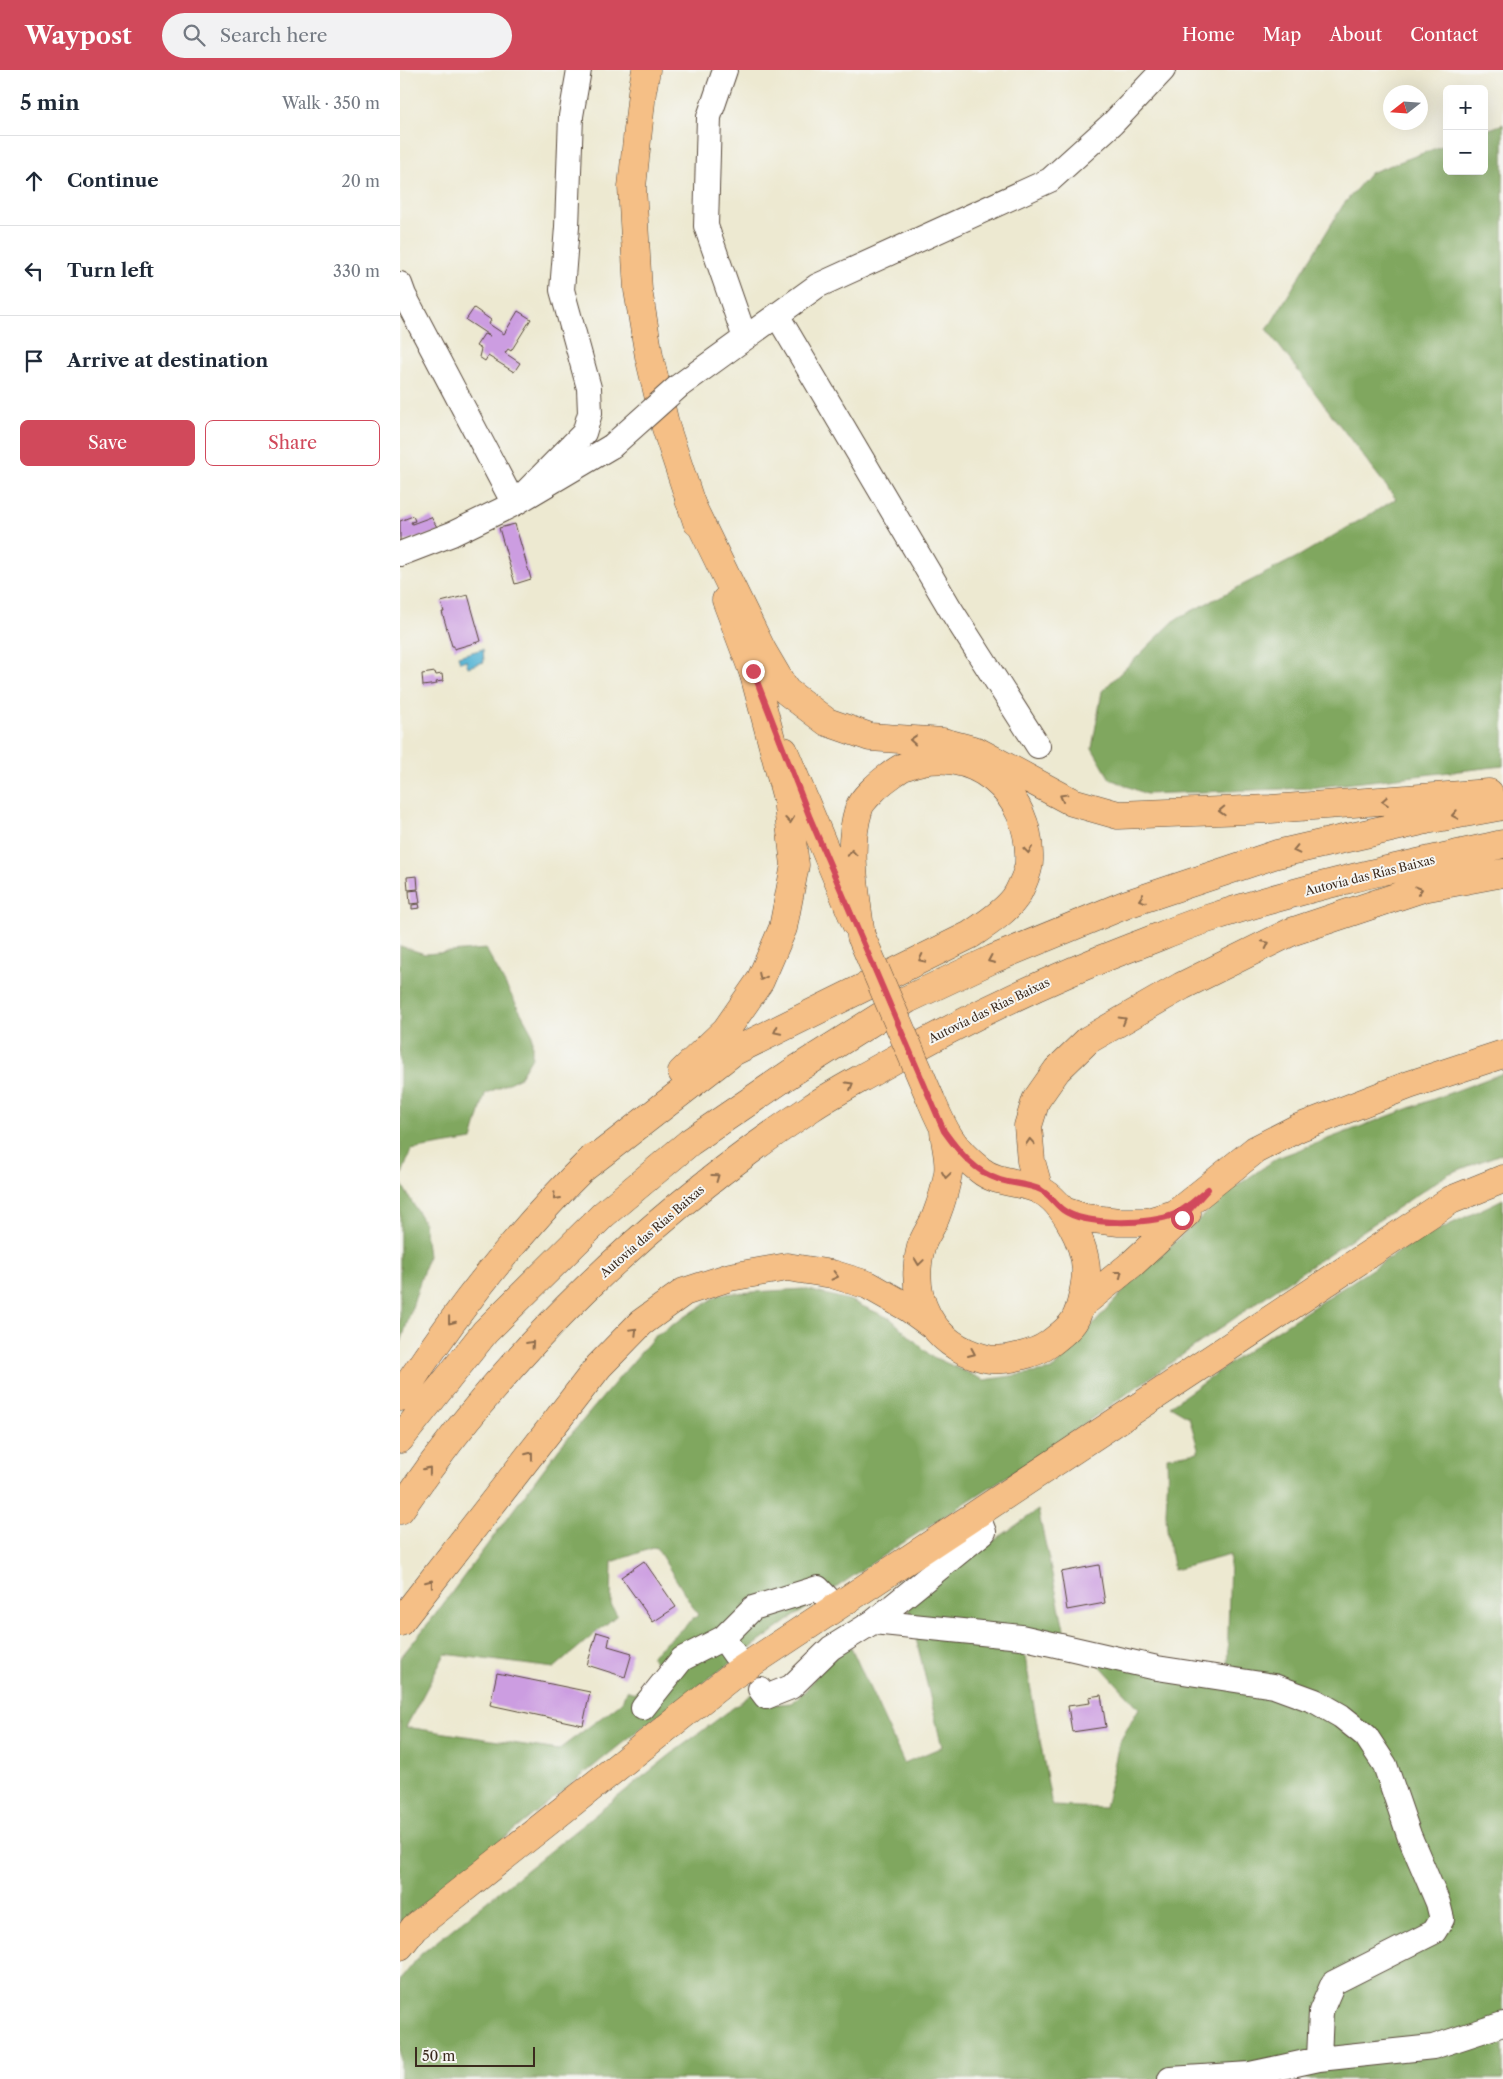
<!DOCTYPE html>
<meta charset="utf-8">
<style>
:root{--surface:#fff;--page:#f2f2f3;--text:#1f2937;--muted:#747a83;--line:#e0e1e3;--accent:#d1495b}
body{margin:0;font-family:"Libre Caslon Text",serif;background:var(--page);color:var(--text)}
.controls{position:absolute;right:15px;top:15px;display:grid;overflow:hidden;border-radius:8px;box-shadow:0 5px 20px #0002}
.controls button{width:45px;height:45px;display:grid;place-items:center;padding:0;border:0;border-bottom:1px solid var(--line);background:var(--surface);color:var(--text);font:25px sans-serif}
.compass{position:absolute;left:983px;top:15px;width:45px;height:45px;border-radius:50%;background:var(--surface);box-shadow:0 5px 20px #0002;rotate:253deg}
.scale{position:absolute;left:15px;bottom:12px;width:120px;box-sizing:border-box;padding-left:5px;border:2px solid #3b2a1e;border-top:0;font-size:14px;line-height:18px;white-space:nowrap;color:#3b2a1e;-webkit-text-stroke:4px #f6f6f2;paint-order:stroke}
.stop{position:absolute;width:15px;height:15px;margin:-11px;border:4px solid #d1495b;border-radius:50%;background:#fff}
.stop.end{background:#d1495b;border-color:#fff;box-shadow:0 1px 5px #0008}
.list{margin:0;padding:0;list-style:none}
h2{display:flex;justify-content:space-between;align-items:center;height:65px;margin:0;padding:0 20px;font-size:21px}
h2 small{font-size:16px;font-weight:400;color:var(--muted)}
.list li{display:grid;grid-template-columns:32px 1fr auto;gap:15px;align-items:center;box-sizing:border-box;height:90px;padding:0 20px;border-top:1px solid var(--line)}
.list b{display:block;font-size:19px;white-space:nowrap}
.list em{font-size:16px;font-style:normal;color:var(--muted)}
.actions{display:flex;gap:10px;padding:15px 20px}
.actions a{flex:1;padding:11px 0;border:1px solid var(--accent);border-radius:8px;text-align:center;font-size:18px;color:var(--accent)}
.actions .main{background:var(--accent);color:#fff}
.icon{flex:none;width:28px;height:28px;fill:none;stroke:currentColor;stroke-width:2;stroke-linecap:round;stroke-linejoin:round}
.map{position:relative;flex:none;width:1103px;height:2009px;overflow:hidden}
header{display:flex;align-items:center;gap:30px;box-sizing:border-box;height:70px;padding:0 25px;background:var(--accent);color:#fff}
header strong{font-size:24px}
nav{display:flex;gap:28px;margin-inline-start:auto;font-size:18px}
.search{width:350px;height:45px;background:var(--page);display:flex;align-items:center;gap:12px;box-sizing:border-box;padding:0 18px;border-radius:28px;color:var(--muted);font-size:19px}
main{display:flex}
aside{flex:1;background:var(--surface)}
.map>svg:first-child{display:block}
.forest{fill:#80a75e;stroke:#5e683e;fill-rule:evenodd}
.water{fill:#56b5d5;stroke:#48707a}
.building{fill:#cc9de1}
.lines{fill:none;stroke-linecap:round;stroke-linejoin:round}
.minor-casing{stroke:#564739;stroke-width:26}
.major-casing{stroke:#564739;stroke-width:29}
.highway-casing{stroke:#564739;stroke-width:29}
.minor{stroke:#fff;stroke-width:24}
.major{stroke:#f5bf86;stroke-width:28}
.highway{stroke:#f5bf86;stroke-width:28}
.minor-bridge-casing{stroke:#564739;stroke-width:26;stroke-linecap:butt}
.major-bridge-casing{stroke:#564739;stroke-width:29;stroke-linecap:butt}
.minor-bridge{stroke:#fff;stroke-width:24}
.major-bridge{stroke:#f5bf86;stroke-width:28}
.oneway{stroke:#8f6d4d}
.route{stroke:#d1495b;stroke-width:6}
.labels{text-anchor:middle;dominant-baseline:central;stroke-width:4;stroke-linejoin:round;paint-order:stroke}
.street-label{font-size:12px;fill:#3b2a1e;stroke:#f6f6f2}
</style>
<header>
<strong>Waypost</strong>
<div class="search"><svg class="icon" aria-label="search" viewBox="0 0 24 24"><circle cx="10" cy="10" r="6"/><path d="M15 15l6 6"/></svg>Search here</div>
<nav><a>Home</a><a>Map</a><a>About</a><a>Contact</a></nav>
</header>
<main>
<aside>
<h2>5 min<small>Walk · 350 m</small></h2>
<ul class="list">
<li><svg class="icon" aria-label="ahead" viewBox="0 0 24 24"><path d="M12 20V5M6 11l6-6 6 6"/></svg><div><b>Continue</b></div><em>20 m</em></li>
<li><svg class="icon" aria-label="left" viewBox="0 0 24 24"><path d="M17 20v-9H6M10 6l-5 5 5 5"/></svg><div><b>Turn left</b></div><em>330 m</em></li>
<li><svg class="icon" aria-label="arrive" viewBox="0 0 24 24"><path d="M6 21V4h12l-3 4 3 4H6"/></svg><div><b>Arrive at destination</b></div></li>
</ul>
<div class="actions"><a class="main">Save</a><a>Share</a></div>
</aside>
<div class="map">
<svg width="1103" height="2009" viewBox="0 0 1103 2009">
<rect width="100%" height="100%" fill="#f6f6f2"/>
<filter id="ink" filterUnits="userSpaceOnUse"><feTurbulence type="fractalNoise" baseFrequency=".02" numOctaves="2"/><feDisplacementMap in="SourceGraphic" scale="10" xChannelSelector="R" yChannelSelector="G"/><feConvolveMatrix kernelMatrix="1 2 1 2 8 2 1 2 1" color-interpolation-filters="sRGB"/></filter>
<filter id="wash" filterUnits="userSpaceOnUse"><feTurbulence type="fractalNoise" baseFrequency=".0096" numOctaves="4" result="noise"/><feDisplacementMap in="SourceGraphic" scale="20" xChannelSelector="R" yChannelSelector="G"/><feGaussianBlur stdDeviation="1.12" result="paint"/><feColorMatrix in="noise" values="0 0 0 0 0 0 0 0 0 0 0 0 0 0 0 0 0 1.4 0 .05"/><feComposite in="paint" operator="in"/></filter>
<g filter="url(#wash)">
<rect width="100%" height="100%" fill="#ede9d1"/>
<path class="forest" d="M1103,54V696L909,718L746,724L710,709L692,678L702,621L776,549L899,486L996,429L867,260L943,135L970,103L1047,74V101H1084V61Z
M0,876L25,884L86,879L132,963V987L119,1008L85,1024L72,1070L11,1080L0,1110Z
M1103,1003V1083L1048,1104L872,1222L634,1389L487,1483L396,1545L241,1658L0,1852V1588L35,1545L160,1377L254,1267L320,1224L404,1219L449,1230L491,1249L531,1286L584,1310L652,1300L728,1216L828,1122L877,1088ZM256,1477L298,1545L250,1586L258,1595L235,1623L226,1620L222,1632L158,1680L6,1657L45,1584L154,1598L217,1545L211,1534L212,1492Z
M0,1111L24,1153L28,1186L0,1276Z
M1103,1129V2009H0V1910L21,1884L275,1681L353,1623L367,1635L391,1633L406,1620L421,1599L450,1575L504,1693L542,1677L507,1531L638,1440L667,1572L623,1576L652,1736L705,1738L719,1673L739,1638L693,1588L827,1603L830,1485L774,1500C770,1481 766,1461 766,1442C767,1423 768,1406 767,1387L798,1382V1378L789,1347L770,1336L870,1265L1015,1171Z"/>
<path class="water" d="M83,579L84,592L68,597L66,590L60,592L58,586Z"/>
<g id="blocks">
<path class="building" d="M74,238L91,250L89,254L104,264L118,241L131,249L111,281L108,279L105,283L120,293L114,302L88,286L85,291L79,287L81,279L76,276L84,264L90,266L66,250Z
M13,446L15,451L11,452L12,454L31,447L40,462L0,472V451Z
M115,454L131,509L115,514L99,458Z
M68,525L81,571L54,579V576H52L42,542H44L41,532Z
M35,602L36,605L42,604L43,611L36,612L37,614L23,616L22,604Z
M17,806L18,819L8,820L7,807Z
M18,820L20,833L10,834L9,821Z
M19,834L20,838L12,839V835Z
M244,1491L276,1537L253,1552L221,1507Z
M699,1495L705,1533L667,1540L661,1502Z
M197,1562L210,1566L208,1576L232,1583L225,1607L187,1595Z
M97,1603L190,1622L183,1655L90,1635Z
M701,1625L706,1657L672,1662L668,1636L690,1633L689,1627Z"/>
</g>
</g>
<g filter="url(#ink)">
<use href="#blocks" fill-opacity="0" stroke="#564739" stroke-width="1"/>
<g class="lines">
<defs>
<path id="minor" d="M325,0L309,47L306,156L345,268
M0,214L4,225L114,434L184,363L190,343L189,318L162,220L167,157L171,46L179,0
M377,245L551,540L638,676
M279,316L417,216L650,110L713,53L763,0
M0,484L52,464L114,434L212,376
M473,1552L584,1462L577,1444
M323,1568L335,1585
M360,1619L366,1627L391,1617L431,1578L473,1552L621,1567L757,1598L874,1616L915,1631L941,1646L966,1666L985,1695L1009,1765L1038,1833L1042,1849L1034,1862L933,1913L921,1941L919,1989
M243,1638L282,1589L323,1568L353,1538L418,1518L436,1537
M770,2009L850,2004L919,1989L1033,1977L1103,1954"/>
<path id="major" d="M246,0L242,22L232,117L238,220L249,286L266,358L297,452
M326,530L361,623
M384,681L456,854
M531,1030C544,1061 553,1079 580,1100C597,1114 621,1111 640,1120C664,1132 685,1174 686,1200C686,1212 681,1240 674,1251C669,1259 657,1268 649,1274C636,1284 600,1293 584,1288C531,1274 508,1228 521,1177C524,1166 532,1157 536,1146C541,1133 546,1116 548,1103C550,1090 545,1074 544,1061
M664,1141L685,1148L719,1152H748L775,1144L855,1080L898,1058L1009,1015L1103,984
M681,1235L733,1193L787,1143
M0,1876L14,1858L332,1606L1051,1130L1103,1109"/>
<path id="highway" d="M289,430L362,580L386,621L427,652L470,667L543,672L577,681L672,732L718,745L871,739L1089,723
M282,1002L326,960L360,911L383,858L395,795L387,729L353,601
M181,1100L333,982L570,865C585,855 610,839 618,823C622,815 629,800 629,791C632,723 572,671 506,696C499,698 493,704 487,708C480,713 461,730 459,738C446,779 456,824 461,866
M639,1120L631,1091L628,1056L636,1030L657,1000L688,970L782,916L891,862L1023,818L1103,803
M0,1327C56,1241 120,1159 194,1087
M0,1369L85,1262L203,1145L290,1072L397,999L508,929L593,889L727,834L877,784L1026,750L1103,736
M0,1440C108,1280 251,1144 411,1038C432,1024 453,1013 474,1001C557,953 643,911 732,877C757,868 781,857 807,849C904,817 1003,796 1103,774
M0,1552L199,1296L241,1253L284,1222L330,1207L387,1197L432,1204L468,1215L507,1237L532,1255"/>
</defs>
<use href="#minor" class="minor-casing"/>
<use href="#major" class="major-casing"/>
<use href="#highway" class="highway-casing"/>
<use href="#minor" class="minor"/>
<use href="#major" class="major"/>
<use href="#highway" class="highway"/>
<defs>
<path id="minor-bridge" d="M212,376L279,316"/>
<path id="major-bridge" d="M461,866L531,1030"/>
</defs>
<use href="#minor-bridge" class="minor-bridge-casing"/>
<use href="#major-bridge" class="major-bridge-casing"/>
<use href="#minor-bridge" class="minor-bridge"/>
<use href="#major-bridge" class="major-bridge"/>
</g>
<defs><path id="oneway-chevron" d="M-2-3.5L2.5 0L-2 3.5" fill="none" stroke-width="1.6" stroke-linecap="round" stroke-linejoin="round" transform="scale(1.25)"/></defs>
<g class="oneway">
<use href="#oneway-chevron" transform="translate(513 670) rotate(-176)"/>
<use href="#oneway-chevron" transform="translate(663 727) rotate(-151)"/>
<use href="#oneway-chevron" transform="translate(985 731) rotate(176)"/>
<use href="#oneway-chevron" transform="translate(822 741) rotate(178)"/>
<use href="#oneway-chevron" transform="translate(1055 745) rotate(170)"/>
<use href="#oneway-chevron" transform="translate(390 750) rotate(83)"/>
<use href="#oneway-chevron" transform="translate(628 780) rotate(83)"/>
<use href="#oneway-chevron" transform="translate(896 780) rotate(167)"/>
<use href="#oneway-chevron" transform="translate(452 783) rotate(-94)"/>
<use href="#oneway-chevron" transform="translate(1019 820) rotate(-17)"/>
<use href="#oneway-chevron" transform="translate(742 829) rotate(162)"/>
<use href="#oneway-chevron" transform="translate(866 874) rotate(-26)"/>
<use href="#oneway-chevron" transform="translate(522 889) rotate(154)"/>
<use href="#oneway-chevron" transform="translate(591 890) rotate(156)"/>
<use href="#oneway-chevron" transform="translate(362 907) rotate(116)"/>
<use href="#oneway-chevron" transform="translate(723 950) rotate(-30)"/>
<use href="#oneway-chevron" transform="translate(377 961) rotate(154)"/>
<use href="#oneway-chevron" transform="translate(450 1015) rotate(-30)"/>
<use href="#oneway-chevron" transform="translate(630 1072) rotate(-94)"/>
<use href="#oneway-chevron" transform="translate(546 1105) rotate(98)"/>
<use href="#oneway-chevron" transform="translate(316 1107) rotate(-36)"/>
<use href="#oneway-chevron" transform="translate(156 1127) rotate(132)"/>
<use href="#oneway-chevron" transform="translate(519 1192) rotate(98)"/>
<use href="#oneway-chevron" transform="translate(719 1204) rotate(-38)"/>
<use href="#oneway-chevron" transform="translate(435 1206) rotate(14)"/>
<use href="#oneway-chevron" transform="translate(51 1251) rotate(128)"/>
<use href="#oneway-chevron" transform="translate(234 1261) rotate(-45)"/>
<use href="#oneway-chevron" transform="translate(131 1274) rotate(-48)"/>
<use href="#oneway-chevron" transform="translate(572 1283) rotate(24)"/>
<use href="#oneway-chevron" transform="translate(130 1385) rotate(-52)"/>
<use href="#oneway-chevron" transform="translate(28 1400) rotate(-52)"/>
<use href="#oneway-chevron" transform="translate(30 1513) rotate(-52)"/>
</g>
</g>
<g class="lines" filter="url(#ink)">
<path class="route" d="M353,601L410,748L544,1061C559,1082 575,1102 600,1110C613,1114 629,1114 641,1120C650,1125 655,1134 663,1140C685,1156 751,1155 775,1144C786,1139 798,1127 808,1119L782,1148"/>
</g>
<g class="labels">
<g class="street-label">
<text transform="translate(970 805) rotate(-14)">Autovía das Rías Baixas</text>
<text transform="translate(589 940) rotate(-26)">Autovía das Rías Baixas</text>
<text transform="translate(252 1161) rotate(-41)">Autovía das Rías Baixas</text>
</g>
</g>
</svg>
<div class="controls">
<button>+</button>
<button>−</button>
</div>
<svg class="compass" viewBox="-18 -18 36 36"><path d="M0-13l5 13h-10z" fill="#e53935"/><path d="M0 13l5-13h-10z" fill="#747a83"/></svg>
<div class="scale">50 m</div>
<div class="stop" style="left:782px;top:1148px"></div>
<div class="stop end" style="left:353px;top:601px"></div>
</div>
</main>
